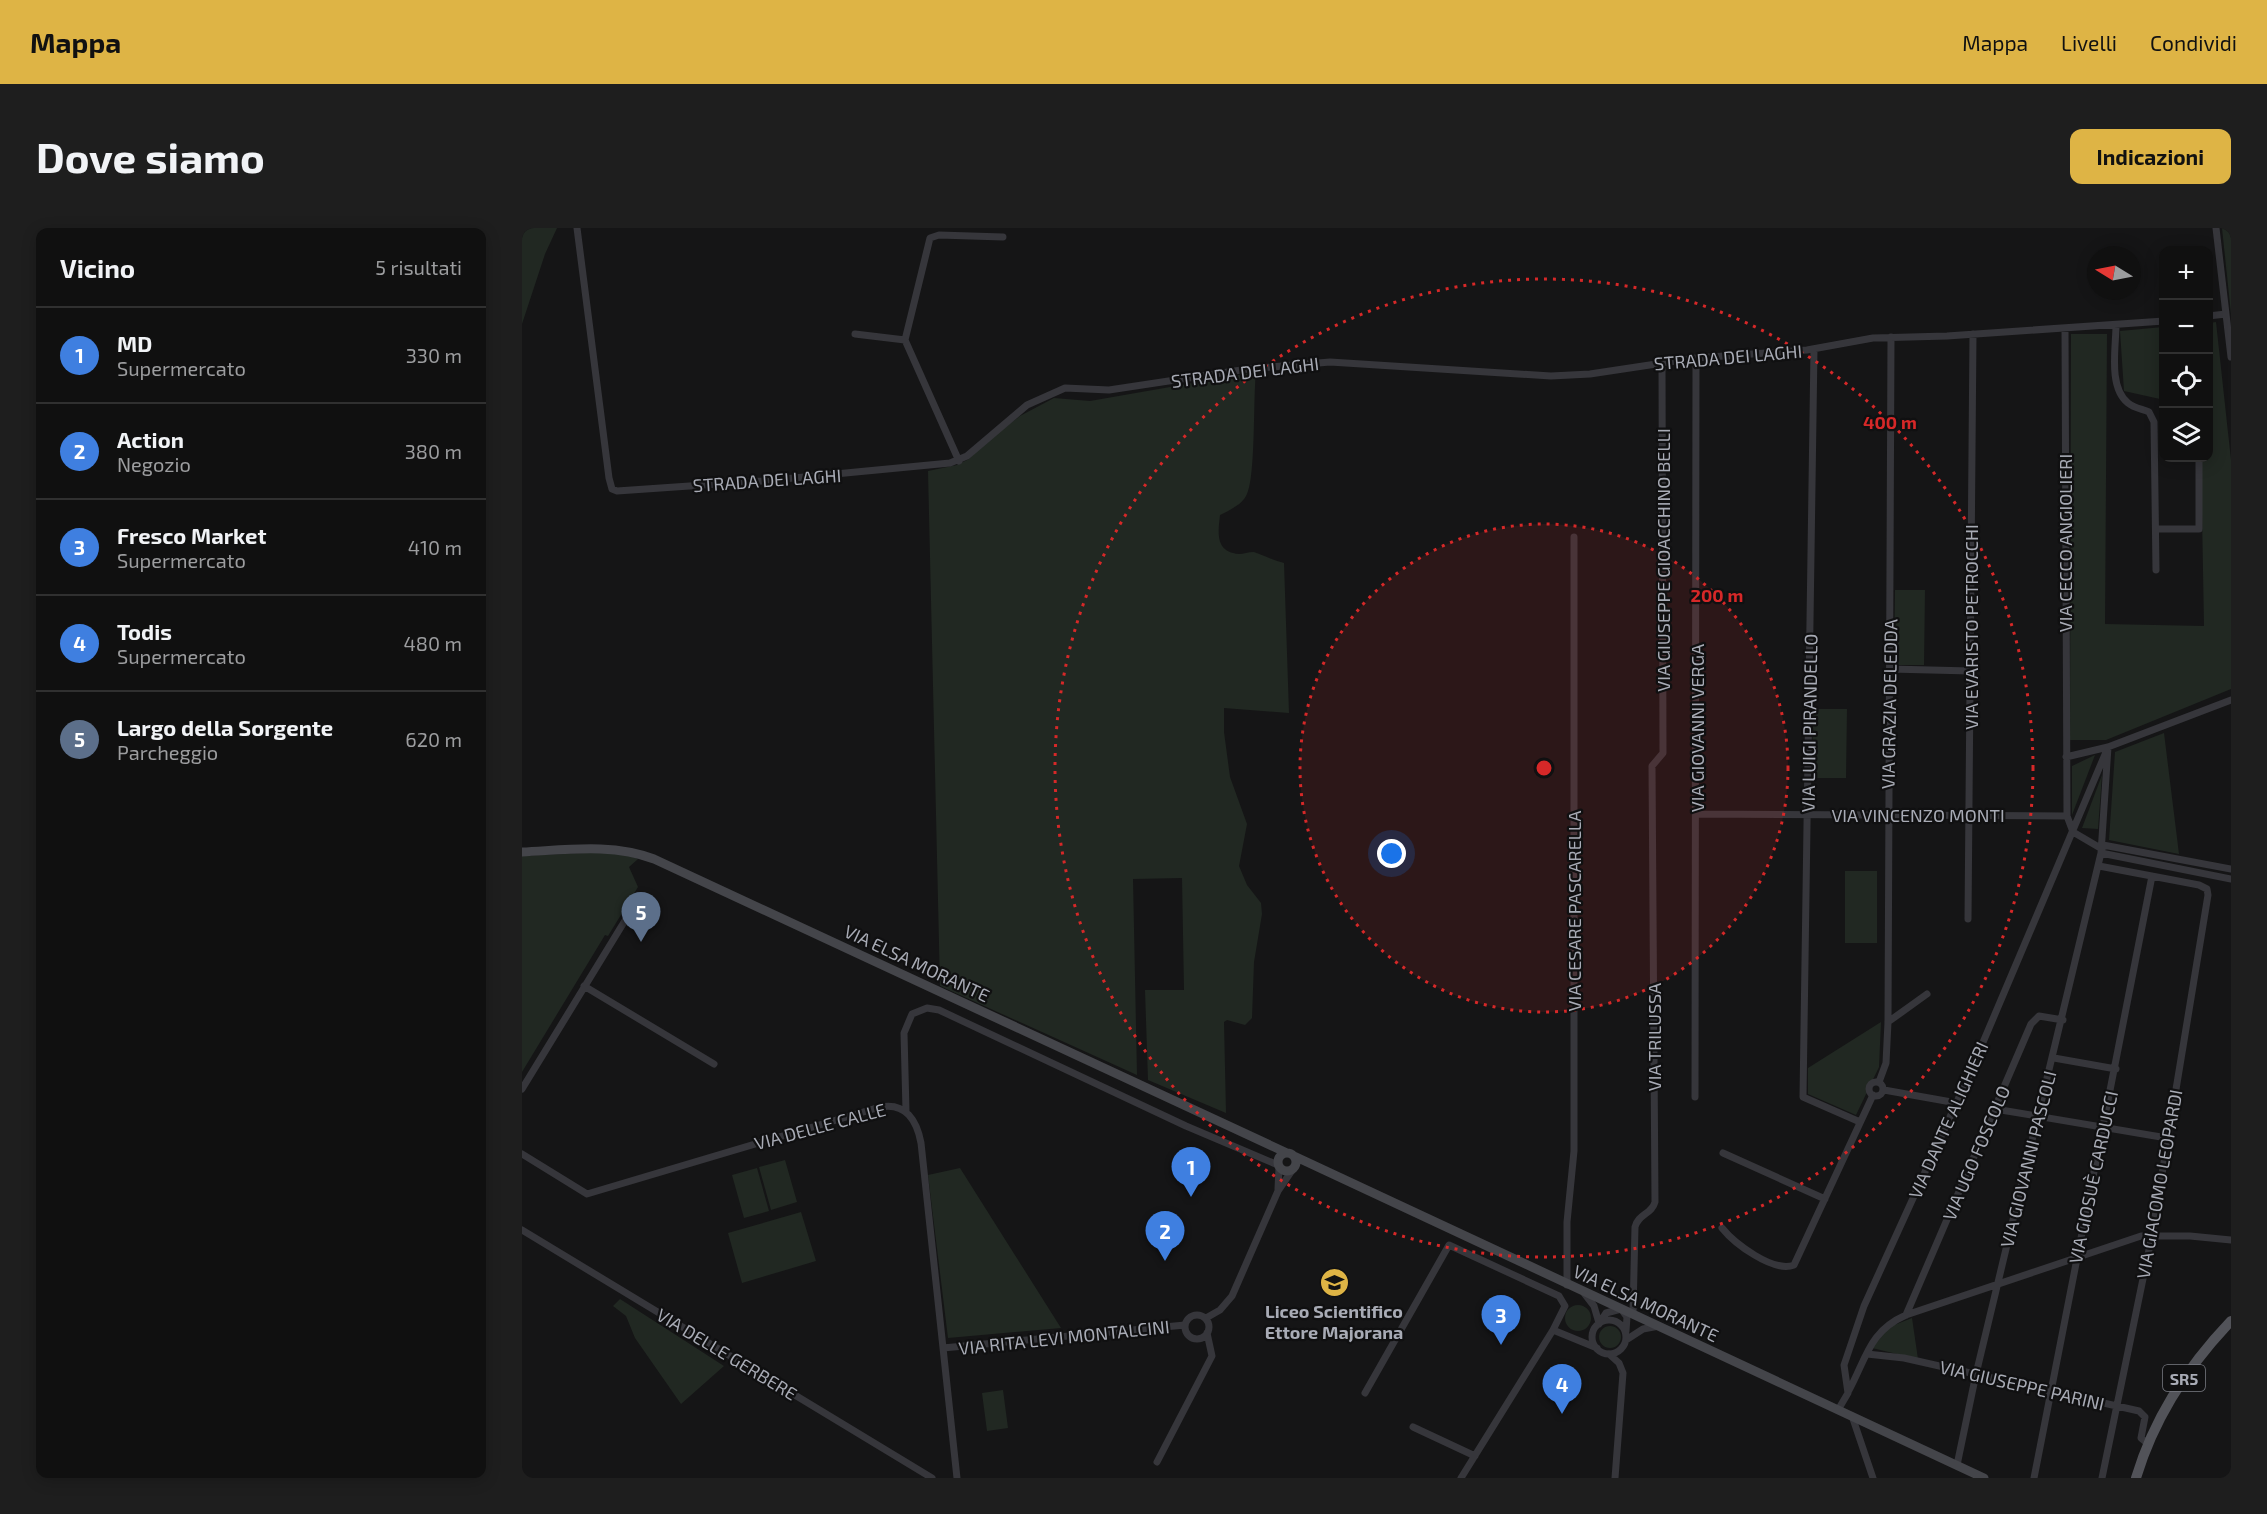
<!DOCTYPE html>
<html lang="it">
<meta charset="utf-8">
<style>
:root{--surface:#101010;--page:#1e1e1e;--text:#f1f3f6;--muted:#9c9d9f;--line:#303030;--accent:#deb445}
body{margin:0;font-family:"Exo 2",sans-serif;background:var(--page);color:var(--text)}
.controls{position:absolute;right:18px;top:18px;display:grid;overflow:hidden;border-radius:12px;box-shadow:0 3px 15px #0003}
.controls button{width:54px;height:54px;display:grid;place-items:center;padding:0;border:0;border-bottom:2px solid var(--line);background:var(--surface);color:var(--text);font:30px sans-serif}
.compass{position:absolute;left:1565px;top:18px;width:54px;height:54px;border-radius:50%;background:var(--surface);box-shadow:0 3px 15px #0003;rotate:280deg}
.you{position:absolute;left:870px;top:626px;width:21px;height:21px;margin:-15px;border:4px solid #fff;border-radius:50%;background:#1a73e8;box-shadow:0 0 0 9px #1a73e833}
.badge{display:grid;place-items:center;width:39px;height:39px;border-radius:50%;background:var(--accent);color:#fff;font-size:20px;font-weight:700}
.pin{position:absolute;translate:-50% -50px;filter:drop-shadow(0 2px 3px #0008)}
.pin::after{content:'';position:absolute;top:32px;width:21px;height:18px;background:inherit;clip-path:polygon(0 0,100% 0,50% 100%)}
.list{margin:0;padding:0;list-style:none}
h2{display:flex;justify-content:space-between;align-items:center;height:78px;margin:0;padding:0 24px;font-size:26px}
h2 small{font-size:20px;font-weight:400;color:var(--muted)}
.list li{display:grid;grid-template-columns:39px 1fr auto;gap:18px;align-items:center;box-sizing:border-box;height:96px;padding:0 24px;border-top:2px solid var(--line)}
.list b{display:block;font-size:22px;white-space:nowrap}
.list p{margin:0;font-size:20px;white-space:nowrap;color:var(--muted)}
.list em{font-size:20px;font-style:normal;color:var(--muted)}
.icon{flex:none;width:33px;height:33px;fill:none;stroke:currentColor;stroke-width:2;stroke-linecap:round;stroke-linejoin:round}
.map{position:relative;flex:none;width:1709px;height:1250px;overflow:hidden;border-radius:12px}
header{display:flex;align-items:center;gap:36px;box-sizing:border-box;height:84px;padding:0 30px;background:var(--accent);color:#111}
header strong{font-size:28px}
nav{display:flex;gap:33px;margin-inline-start:auto;font-size:21px}
.intro{display:flex;align-items:center;justify-content:space-between;box-sizing:border-box;height:144px;padding:0 36px}
h1{margin:0;font-size:42px}
.button{padding:15px 27px;border-radius:12px;background:var(--accent);color:#111;font-size:21px;font-weight:700}
main{display:flex;gap:36px;padding:0 36px}
aside{flex:1;background:var(--surface);border-radius:12px;box-shadow:0 3px 15px #0003}
.map>svg:first-child{display:block}
.green{fill:#212822}
.lines{fill:none;stroke-linecap:round;stroke-linejoin:round}
.street{stroke:#36363b;stroke-width:7}
.secondary{stroke:#44454a;stroke-width:9}
.primary{stroke:#525359;stroke-width:10}
.ring{fill:none;stroke:#d62828;stroke-width:3;stroke-dasharray:3 6}
.labels{text-anchor:middle;dominant-baseline:central;stroke-width:4.5;stroke-linejoin:round;paint-order:stroke}
.shield{fill:#101011;stroke:#7a7c84;stroke-width:1.5}
.shield-label{font-size:16px;font-weight:bold;fill:#a8abb5}
.street-label{font-size:18px;fill:#a8abb5;stroke:#101011}
.poi-label{font-size:18px;font-weight:bold;fill:#a8abb5;stroke:#101011}
.centre{fill:#d62828;stroke:#101011;stroke-width:3}
.ring-label{font-size:18px;text-anchor:middle;font-weight:bold;fill:#d62828;stroke:#101011;stroke-width:4.5;stroke-linejoin:round;paint-order:stroke}
</style>
<header>
<strong>Mappa</strong>
<nav><a>Mappa</a><a>Livelli</a><a>Condividi</a></nav>
</header>
<div class="intro"><h1>Dove siamo</h1><a class="button">Indicazioni</a></div>
<main>
<aside>
<h2>Vicino<small>5 risultati</small></h2>
<ul class="list">
<li><span class="badge" style="background:#3f7fe0">1</span><div><b>MD</b><p>Supermercato</p></div><em>330 m</em></li>
<li><span class="badge" style="background:#3f7fe0">2</span><div><b>Action</b><p>Negozio</p></div><em>380 m</em></li>
<li><span class="badge" style="background:#3f7fe0">3</span><div><b>Fresco Market</b><p>Supermercato</p></div><em>410 m</em></li>
<li><span class="badge" style="background:#3f7fe0">4</span><div><b>Todis</b><p>Supermercato</p></div><em>480 m</em></li>
<li><span class="badge" style="background:#5c6f8a">5</span><div><b>Largo della Sorgente</b><p>Parcheggio</p></div><em>620 m</em></li>
</ul>
</aside>
<div class="map">
<svg width="1709" height="1250" viewBox="0 0 1709 1250">
<rect width="100%" height="100%" fill="#151516"/>
<path class="green" d="M0,0H35L23,26L0,96Z
M1700,0H1709V86Z
M1694,94L1709,232V461L1584,512H1548L1549,106H1585L1583,396L1682,398L1679,230H1686L1687,95Z
M1641,99L1642,192H1638V171L1602,163L1598,103Z
M734,144C731,170 734,253 724,268C719,277 708,282 698,287C696,305 693,324 717,326C721,326 727,324 731,324C737,325 752,333 762,335L767,485L702,480V504L708,549L725,596L717,638L725,657L739,675L740,686L732,734L730,790L723,797L705,792L702,794L704,885L626,852L623,762H662L660,650L611,651L615,847L418,758L406,243L435,237L447,231L465,213L498,188L532,170L568,173Z
M1373,362H1403L1402,437H1372Z
M1291,481H1325L1324,550H1290Z
M1642,505L1657,626L1587,612L1593,524Z
M1573,527L1550,587V538Z
M1580,547L1576,601L1560,600Z
M84,624L102,626L116,631L107,639L116,659L86,708L83,707L0,844V628Z
M1323,643H1355V715H1323Z
M1359,794L1357,839L1334,887L1286,866V840Z
M263,932L275,974L249,982L237,939Z
M235,940L247,983L222,990L210,947Z
M438,940L539,1100L426,1110L406,947Z
M279,984L294,1033L220,1055L206,1005Z
M98,1071L202,1138L159,1176L113,1110L104,1088L91,1078Z
M1043 1090a13 13 0 1 1 26 0a13 13 0 1 1-26 0Z
M1390,1090L1396,1131L1350,1120L1365,1100Z
M1077 1109a11 11 0 1 1 22 0a11 11 0 1 1-22 0Z
M481,1162L486,1200L465,1203L460,1165Z"/>
<g class="lines">
<path class="street" d="M55,0L87,250L90,261L95,263L240,253L428,235L445,228L505,177L543,160L587,162L726,141L808,134L1029,148L1068,146L1174,130L1285,122L1351,110L1425,108L1642,93
M1694,0L1709,129
M1686,88L1704,86
M1594,97C1594,119 1586,159 1606,175C1612,180 1620,181 1627,184L1632,194L1634,342
M1543,101L1545,588L1551,604L1580,621
M333,106L383,112
M1292,121L1281,869L1338,894
M437,233L383,112L408,10L417,7L481,9
M1634,301H1677V230
M1368,441L1449,443
M1544,529L1586,519L1709,472
M1175,586L1545,588
M1581,617L1709,641
M1579,625L1709,651
M1577,638L1677,657L1685,661L1686,667L1630,1007L1580,1250
M1446,691L1451,106
M62,758L192,836
M1366,794L1405,766
M1532,830L1594,841
M1347 861a7 7 0 1 1 14 0a7 7 0 1 1-14 0Z
M1357,854L1364,835L1366,794L1369,109
M0,861L118,668
M1362,862L1435,875
M1173,869L1174,130
M1473,881L1645,910
M384,883L382,805L390,786L405,780L417,782L664,898L756,937
M1201,925L1303,971
M0,926L65,966L358,879C384,874 395,893 399,915L435,1250
M756,961L757,939
M1200,1000C1212,1015 1251,1045 1272,1037L1351,867
M0,1002L410,1250
M1045,1057V994L1052,923V309
M1062,1065L1072,1078L1077,1095
M1111,1085L1113,999C1116,986 1130,986 1133,974L1130,538L1141,525L1140,134
M663 1099a12 12 0 1 1 24 0a12 12 0 1 1-24 0Z
M1384,1087L1509,796L1517,788L1541,792
M684,1090L698,1082L710,1068L756,963L771,941
M1070 1109a17 17 0 1 1 34 0a17 17 0 1 1-34 0Z
M1077,1096L1084,1085L1099,1081L1105,1089L1104,1103
M1104,1112L1121,1101L1137,1098
M421,1120L663,1097
M1087,1126L1097,1135L1101,1145L1093,1250
M1345,1126L1382,1130L1617,1183L1623,1189L1619,1210L1625,1215
M1326,1164C1345,1130 1346,1104 1384,1087L1619,1008H1668L1709,1012
M843,1165L927,1017L1037,1068L1043,1078L1031,1102L1075,1120
M1316,1182L1326,1165L1322,1137L1342,1078L1448,845L1584,524
M1330,1188L1351,1250
M891,1199L953,1228
M635,1234L690,1128L685,1105
M1435,1237L1454,1146L1579,625L1586,519
M939,1250L1031,1102
M1512,1250L1630,648"/>
<path class="secondary" d="M0,624C44,622 90,615 132,631L765,925
M756 934a9 9 0 1 1 18 0a9 9 0 1 1-18 0Z
M772,928L1462,1250"/>
<path class="primary" d="M1614,1250C1632,1190 1666,1138 1709,1093"/>
</g>
<circle cx="1022" cy="540" r="244" fill="#d62828" fill-opacity=".12"/>
<g class="ring">
<circle cx="1022" cy="540" r="244"/>
<circle cx="1022" cy="540" r="489"/>
</g>
<defs>
<symbol id="school-disc" viewBox="-11 -11 22 22"><circle r="9.5" fill="#deb445" stroke="#101011"/><path d="M0-5L7-2L0 1L-7-2ZM-4 1L0 2.5L4 1V4Q0 6-4 4Z" fill="#111"/></symbol>
</defs>
<g fill-rule="evenodd">
<use href="#school-disc" x="796" y="1038" width="33" height="33"/>
</g>
<g class="labels">
<rect class="shield" x="1641" y="1137" width="42" height="26" rx="4.5"/>
<g class="shield-label">
<text x="1662" y="1150">SR5</text>
</g>
<g class="street-label">
<text transform="translate(1206 129) rotate(-5)">STRADA DEI LAGHI</text>
<text transform="translate(723 144) rotate(-7)">STRADA DEI LAGHI</text>
<text transform="translate(245 252) rotate(-4)">STRADA DEI LAGHI</text>
<text transform="translate(1543 315) rotate(-90)">VIA CECCO ANGIOLIERI</text>
<text transform="translate(1141 332) rotate(-90)">VIA GIUSEPPE GIOACCHINO BELLI</text>
<text transform="translate(1449 399) rotate(-90)">VIA EVARISTO PETROCCHI</text>
<text transform="translate(1367 476) rotate(-89)">VIA GRAZIA DELEDDA</text>
<text transform="translate(1287 495) rotate(-89)">VIA LUIGI PIRANDELLO</text>
<text transform="translate(1175 500) rotate(-90)">VIA GIOVANNI VERGA</text>
<text x="1396" y="587">VIA VINCENZO MONTI</text>
<text transform="translate(1052 683) rotate(-90)">VIA CESARE PASCARELLA</text>
<text transform="translate(395 735) rotate(25)">VIA ELSA MORANTE</text>
<text transform="translate(1132 809) rotate(-90)">VIA TRILUSSA</text>
<text transform="translate(1426 892) rotate(-66)">VIA DANTE ALIGHIERI</text>
<text transform="translate(298 898) rotate(-15)">VIA DELLE CALLE</text>
<text transform="translate(1454 925) rotate(-67)">VIA UGO FOSCOLO</text>
<text transform="translate(1506 931) rotate(-76)">VIA GIOVANNI PASCOLI</text>
<text transform="translate(1571 949) rotate(-78)">VIA GIOSUÈ CARDUCCI</text>
<text transform="translate(1637 956) rotate(-80)">VIA GIACOMO LEOPARDI</text>
<text transform="translate(1124 1075) rotate(25)">VIA ELSA MORANTE</text>
<text transform="translate(542 1109) rotate(-6)">VIA RITA LEVI MONTALCINI</text>
<text transform="translate(205 1126) rotate(31)">VIA DELLE GERBERE</text>
<text transform="translate(1500 1157) rotate(13)">VIA GIUSEPPE PARINI</text>
</g>
<g class="poi-label">
<text x="812" y="1083">Liceo Scientifico<tspan x="812" dy="21">Ettore Majorana</tspan></text>
</g>
</g>
<circle cx="1022" cy="540" r="9" class="centre"/>
<g class="ring-label">
<text x="1368" y="201">400 m</text>
<text x="1195" y="374">200 m</text>
</g>
</svg>
<div class="controls">
<button>+</button>
<button>−</button>
<button><svg class="icon" aria-label="locate" viewBox="0 0 24 24"><circle cx="12" cy="12" r="6"/><path d="M12 2v4M12 18v4M2 12h4M18 12h4"/></svg></button>
<button><svg class="icon" aria-label="layers" viewBox="0 0 24 24"><path d="M12 4l9 5-9 5-9-5zM3 14l9 5 9-5"/></svg></button>
</div>
<svg class="compass" viewBox="-18 -18 36 36"><path d="M0-13l5 13h-10z" fill="#e53935"/><path d="M0 13l5-13h-10z" fill="#9c9d9f"/></svg>
<div class="you"></div>
<div class="pin badge" style="left:669px;top:969px;background:#3f7fe0">1</div>
<div class="pin badge" style="left:643px;top:1033px;background:#3f7fe0">2</div>
<div class="pin badge" style="left:979px;top:1117px;background:#3f7fe0">3</div>
<div class="pin badge" style="left:1040px;top:1186px;background:#3f7fe0">4</div>
<div class="pin badge" style="left:119px;top:714px;background:#5c6f8a">5</div>
</div>
</main>
